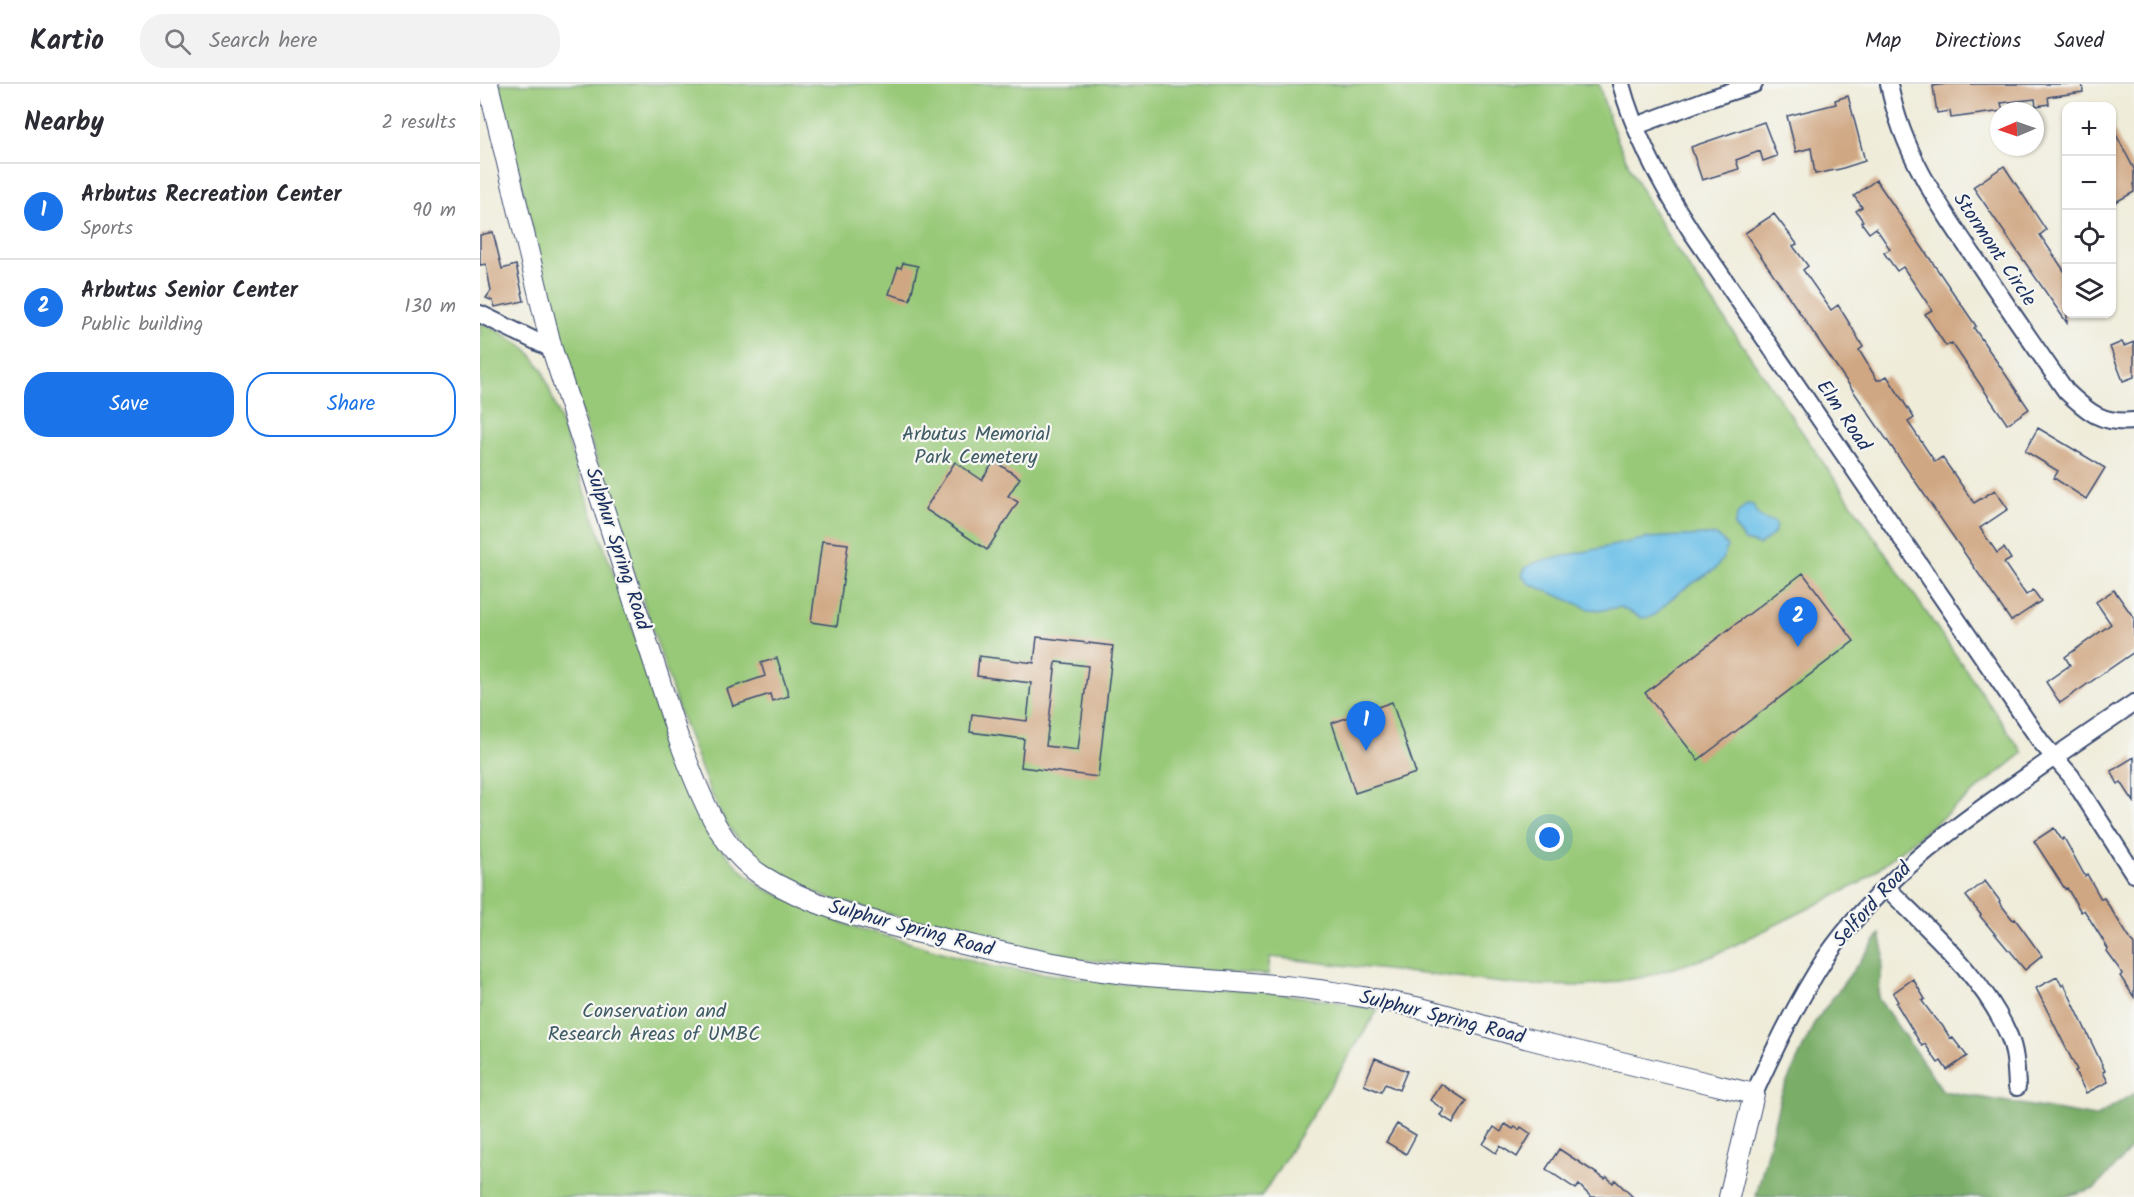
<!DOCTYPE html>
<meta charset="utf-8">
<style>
:root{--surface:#fff;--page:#f2f2f3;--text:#2b2b33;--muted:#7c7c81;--line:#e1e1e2;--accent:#1a73e8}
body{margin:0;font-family:Kalam,sans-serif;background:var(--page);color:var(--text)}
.controls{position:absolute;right:18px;top:18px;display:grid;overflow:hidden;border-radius:12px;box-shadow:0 2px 4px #0004}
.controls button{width:54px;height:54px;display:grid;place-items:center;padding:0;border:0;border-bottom:2px solid var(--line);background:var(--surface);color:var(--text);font:30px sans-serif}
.compass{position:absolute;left:1510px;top:18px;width:54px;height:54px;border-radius:50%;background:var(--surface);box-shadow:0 2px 4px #0004;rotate:268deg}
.you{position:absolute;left:1070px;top:754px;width:21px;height:21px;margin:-15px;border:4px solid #fff;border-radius:50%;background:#1a73e8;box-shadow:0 0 0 9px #1a73e833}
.badge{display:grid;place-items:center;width:39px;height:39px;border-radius:50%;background:var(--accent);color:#fff;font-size:20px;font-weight:700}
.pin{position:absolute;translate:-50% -50px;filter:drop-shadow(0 2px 3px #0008)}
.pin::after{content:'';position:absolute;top:32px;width:21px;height:18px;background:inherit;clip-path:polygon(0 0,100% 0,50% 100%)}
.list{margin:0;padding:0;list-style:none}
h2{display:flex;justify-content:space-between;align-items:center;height:78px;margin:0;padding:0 24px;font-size:26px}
h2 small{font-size:20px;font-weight:400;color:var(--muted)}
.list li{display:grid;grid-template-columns:39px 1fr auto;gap:18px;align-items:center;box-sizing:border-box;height:96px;padding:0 24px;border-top:2px solid var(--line)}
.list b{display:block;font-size:22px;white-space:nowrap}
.list p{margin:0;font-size:20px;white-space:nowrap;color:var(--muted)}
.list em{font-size:20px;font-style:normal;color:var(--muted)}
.actions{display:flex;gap:12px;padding:18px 24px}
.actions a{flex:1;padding:14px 0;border:2px solid var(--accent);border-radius:24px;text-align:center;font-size:21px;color:var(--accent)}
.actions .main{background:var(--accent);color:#fff}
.icon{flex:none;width:33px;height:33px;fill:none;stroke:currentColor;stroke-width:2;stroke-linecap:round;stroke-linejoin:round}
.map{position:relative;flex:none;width:1654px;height:1113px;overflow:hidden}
header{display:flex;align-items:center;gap:36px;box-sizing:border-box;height:84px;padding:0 30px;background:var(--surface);border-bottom:2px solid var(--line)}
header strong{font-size:28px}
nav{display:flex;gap:33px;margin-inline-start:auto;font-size:21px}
.search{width:420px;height:54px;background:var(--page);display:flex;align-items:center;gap:15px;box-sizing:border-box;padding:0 21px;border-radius:24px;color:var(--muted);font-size:22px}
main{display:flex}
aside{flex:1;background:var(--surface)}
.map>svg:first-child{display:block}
.green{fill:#98c978;stroke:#5a7c6b;stroke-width:1.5}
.forest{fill:#7aad68;stroke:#4a6e63;stroke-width:1.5}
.water{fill:#6cc0e8;stroke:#4478a3;stroke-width:1.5}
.building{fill:#d0a783;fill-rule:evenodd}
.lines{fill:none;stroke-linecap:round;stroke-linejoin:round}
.minor-casing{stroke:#3b4b70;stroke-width:20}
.major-casing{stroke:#3b4b70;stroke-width:22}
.minor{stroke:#fff;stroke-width:16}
.major{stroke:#fff;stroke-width:20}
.labels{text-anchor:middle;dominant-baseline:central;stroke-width:4.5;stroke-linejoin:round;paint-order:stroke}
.street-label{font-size:20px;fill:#1b2f5e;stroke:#f6f6f2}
.park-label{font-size:20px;fill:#405d66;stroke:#f6f6f2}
</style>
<header>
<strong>Kartio</strong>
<div class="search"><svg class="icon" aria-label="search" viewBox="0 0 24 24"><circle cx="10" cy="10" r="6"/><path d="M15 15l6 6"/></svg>Search here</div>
<nav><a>Map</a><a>Directions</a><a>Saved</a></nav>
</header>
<main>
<aside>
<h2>Nearby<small>2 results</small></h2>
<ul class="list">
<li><span class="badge">1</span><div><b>Arbutus Recreation Center</b><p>Sports</p></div><em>90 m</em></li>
<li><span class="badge">2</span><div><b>Arbutus Senior Center</b><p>Public building</p></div><em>130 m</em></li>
</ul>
<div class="actions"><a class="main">Save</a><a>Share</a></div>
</aside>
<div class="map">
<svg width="1654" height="1113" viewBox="0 0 1654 1113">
<rect width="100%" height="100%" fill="#f6f6f2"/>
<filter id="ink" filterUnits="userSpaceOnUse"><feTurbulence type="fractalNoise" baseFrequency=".0167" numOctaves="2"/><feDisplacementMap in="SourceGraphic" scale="12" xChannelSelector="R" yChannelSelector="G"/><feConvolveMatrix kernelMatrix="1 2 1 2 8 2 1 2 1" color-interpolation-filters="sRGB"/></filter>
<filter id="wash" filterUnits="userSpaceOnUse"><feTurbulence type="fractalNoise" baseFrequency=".008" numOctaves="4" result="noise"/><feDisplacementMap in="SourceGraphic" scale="24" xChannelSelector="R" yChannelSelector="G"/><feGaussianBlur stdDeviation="1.35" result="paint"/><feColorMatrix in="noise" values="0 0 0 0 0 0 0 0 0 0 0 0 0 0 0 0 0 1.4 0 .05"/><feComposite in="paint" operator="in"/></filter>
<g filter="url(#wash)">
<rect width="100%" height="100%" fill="#efecd9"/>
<path class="green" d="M17,0H1119C1133,58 1162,109 1193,160L1543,669L1380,799L1233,872L1164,893L1107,902L1040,901L790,873L788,891L591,875L524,861L348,814L312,799L287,783L265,764L245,738L229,705L202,635L84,276Z
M0,238L19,247L48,266L63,287L214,722L238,761L256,781L283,804L368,841L514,883L645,900L782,907L859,918L898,926L781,1113H0Z"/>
<path class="forest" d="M1400,850L1404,868L1398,914L1463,1007L1616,1033L1654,1009V1062L1615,1104L1584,1113H1276L1301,1011L1335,938Z"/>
<path class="water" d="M1267,420L1273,421C1277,431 1280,437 1293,437L1296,440L1294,450L1279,461L1265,457L1254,442L1258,429Z
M1224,451L1238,452L1247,462L1244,473L1235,485L1198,509L1173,532L1162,534L1140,523L1123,526L1109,525L1048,499L1042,491L1046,483L1057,478L1168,454Z"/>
<g id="blocks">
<path class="building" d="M1467,0H1602L1603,8L1568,13L1569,20L1556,22L1555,15L1521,19L1523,27L1471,34L1470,27L1457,29L1453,2Z
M1368,12L1385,77L1360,85L1335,90L1331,64L1316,68L1307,32L1356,20L1355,16Z
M1284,38L1297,72L1283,77L1280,67L1256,76L1259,85L1222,96L1211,63Z
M1632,43L1654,85V108L1632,120Z
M1524,82L1566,146L1560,151L1587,191V239L1493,103Z
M1396,96L1496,242L1494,244L1549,325L1527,340L1472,259L1466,262L1445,230L1452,226L1423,183L1417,187L1404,169L1410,165L1396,144L1389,149L1381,138L1383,137L1376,127L1382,123L1374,112Z
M1294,130L1317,160L1313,162L1328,182L1323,186L1351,226L1358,221L1371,242L1383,263L1379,266L1397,296H1400L1407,292L1434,334L1428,338L1455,378L1462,373L1494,419L1515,406L1528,425L1500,444L1517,469L1524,464L1531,475L1524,479L1546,511L1553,506L1561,517L1531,537L1265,149Z
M13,148L22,185L36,181L44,217L15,223L13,217L6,214L11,207L6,180L0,181V151Z
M423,179L438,182L430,216L409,210L418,183L421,184Z
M1642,258L1644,262L1654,258V293L1643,297L1630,263Z
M1558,344L1625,384L1606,415L1574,394L1578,387L1545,367Z
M514,377L540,394L528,412L538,418L507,466L445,425L475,378L502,396Z
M342,457L368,460L357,542L331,538Z
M1323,489L1374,557L1218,676L1165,609Z
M1634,506L1654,534V568L1580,619L1566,598L1590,581L1585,573L1631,540L1616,518Z
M557,553L633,562L618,693L541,683L544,655L490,648L492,630L547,637L551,599L497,592L499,572L554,579ZM576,578L608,582L598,666L566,662Z
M297,574L309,612L292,617L290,610L253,622L247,605L285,592L281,579Z
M912,618L936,689L875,709L852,639Z
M1654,673V718L1641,698L1638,700L1631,687Z
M1574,744L1582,756L1584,754L1605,792L1607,790L1621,815L1624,814L1654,861V913L1640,892L1643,890L1626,867L1628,865L1621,853L1604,826L1601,828L1587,804L1585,805L1554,757Z
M1505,797L1520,817L1519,818L1533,836L1535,835L1562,872L1545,886L1500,832L1501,831L1486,812Z
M1577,893L1582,902L1584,900L1625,987L1623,988L1628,998L1606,1009L1595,987L1597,986L1556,904Z
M1433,895L1445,915L1442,917L1456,936L1462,941L1470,954L1472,953L1487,972L1467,986L1461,977L1458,979L1445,960L1442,962L1416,919L1418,918L1413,909Z
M895,974L927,987L919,1006L905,1000L901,1008L884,1001Z
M961,1000L987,1017L973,1039L960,1031L964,1026L950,1016Z
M917,1040L936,1051L926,1070L906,1058Z
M1025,1040L1033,1045L1035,1043L1039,1046L1041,1043L1051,1050L1037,1073L1020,1062L1016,1069L1003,1060L1014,1043L1021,1048Z
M1079,1065L1125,1095L1127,1093L1133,1099L1135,1096L1153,1113H1111L1099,1101L1096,1105L1066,1085Z"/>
</g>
</g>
<g filter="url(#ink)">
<use href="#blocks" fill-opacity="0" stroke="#3b4b70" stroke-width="1.5"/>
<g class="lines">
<defs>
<path id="minor" d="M1141,0C1155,52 1182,102 1211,147L1561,658L1591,692L1654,790
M1409,0C1422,70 1462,126 1501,183C1529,225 1557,266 1586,307C1609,329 1622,340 1654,337
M1156,42L1228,15L1274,0
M0,230L72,265
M1406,803C1451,848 1504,893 1529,952C1536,968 1536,986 1537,1003
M1274,1010C1295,963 1317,917 1346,873C1393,805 1459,754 1526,707C1568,677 1611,648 1654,619"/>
<path id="major" d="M8,0L72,265L199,656C218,704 236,761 281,791C328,821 383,835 436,848C506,865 575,882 646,890C715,897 784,897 853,908C882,913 912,917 940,924C977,933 1013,945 1049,955C1123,974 1199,992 1274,1010L1249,1113"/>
</defs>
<use href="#minor" class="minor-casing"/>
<use href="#major" class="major-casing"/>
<use href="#minor" class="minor"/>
<use href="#major" class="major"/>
</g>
</g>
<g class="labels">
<g class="street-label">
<text transform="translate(1514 166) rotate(56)">Stormont Circle</text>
<text transform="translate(1363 332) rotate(56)">Elm Road</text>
<text transform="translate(137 465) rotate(72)">Sulphur Spring Road</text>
<text transform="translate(1393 821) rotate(-48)">Selford Road</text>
<text transform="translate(431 845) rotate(15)">Sulphur Spring Road</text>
<text transform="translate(962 934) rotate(14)">Sulphur Spring Road</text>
</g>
<g class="park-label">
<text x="496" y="351">Arbutus Memorial<tspan x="496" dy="23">Park Cemetery</tspan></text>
<text x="174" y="928">Conservation and<tspan x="174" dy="23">Research Areas of UMBC</tspan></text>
</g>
</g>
</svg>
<div class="controls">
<button>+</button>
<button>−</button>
<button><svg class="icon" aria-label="locate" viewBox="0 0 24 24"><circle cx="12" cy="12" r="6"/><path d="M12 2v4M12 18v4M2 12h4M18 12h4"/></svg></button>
<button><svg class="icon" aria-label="layers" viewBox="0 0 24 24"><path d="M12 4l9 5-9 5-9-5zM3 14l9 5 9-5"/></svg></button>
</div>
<svg class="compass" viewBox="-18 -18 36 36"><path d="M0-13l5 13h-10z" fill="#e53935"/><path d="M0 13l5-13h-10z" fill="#7c7c81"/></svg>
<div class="you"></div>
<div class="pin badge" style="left:886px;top:667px">1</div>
<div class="pin badge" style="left:1318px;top:563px">2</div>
</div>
</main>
